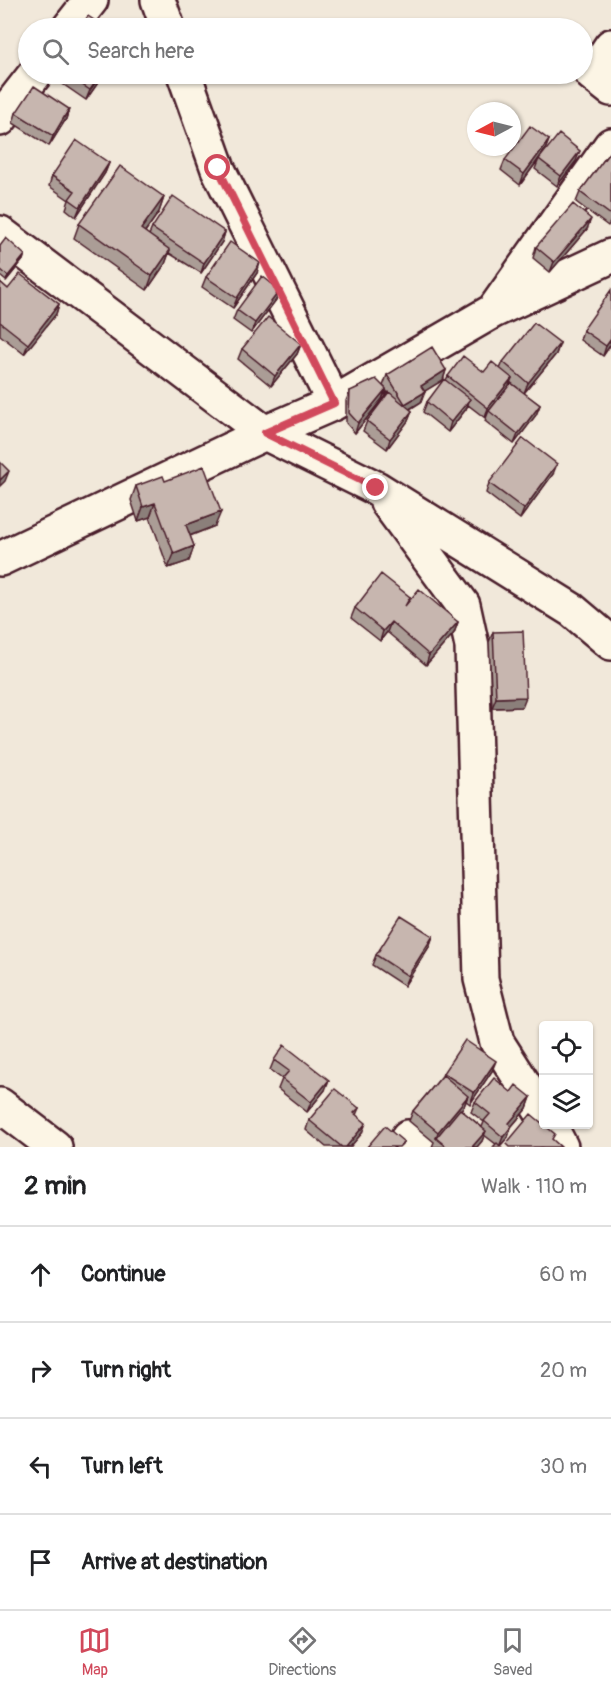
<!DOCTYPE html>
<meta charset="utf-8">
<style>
:root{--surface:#fff;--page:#f6f6f6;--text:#202124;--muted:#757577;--line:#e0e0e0;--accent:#d1495b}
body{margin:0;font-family:Pangolin,sans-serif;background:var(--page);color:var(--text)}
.controls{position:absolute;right:18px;bottom:18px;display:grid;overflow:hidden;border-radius:6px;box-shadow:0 2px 4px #0004}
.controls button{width:54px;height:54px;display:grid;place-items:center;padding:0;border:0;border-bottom:2px solid var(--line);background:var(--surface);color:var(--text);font:30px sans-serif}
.compass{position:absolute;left:467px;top:102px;width:54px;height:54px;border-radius:50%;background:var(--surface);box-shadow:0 2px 4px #0004;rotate:263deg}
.stop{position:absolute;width:18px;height:18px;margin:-14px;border:4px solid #d1495b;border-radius:50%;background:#fff}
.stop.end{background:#d1495b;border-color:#fff;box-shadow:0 2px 6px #0008}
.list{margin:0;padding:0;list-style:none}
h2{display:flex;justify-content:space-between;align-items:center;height:78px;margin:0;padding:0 24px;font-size:26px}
h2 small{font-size:20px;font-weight:400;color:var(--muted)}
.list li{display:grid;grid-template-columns:39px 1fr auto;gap:18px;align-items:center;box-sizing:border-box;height:96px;padding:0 24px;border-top:2px solid var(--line)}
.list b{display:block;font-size:22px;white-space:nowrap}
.list em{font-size:20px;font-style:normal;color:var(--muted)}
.icon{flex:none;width:33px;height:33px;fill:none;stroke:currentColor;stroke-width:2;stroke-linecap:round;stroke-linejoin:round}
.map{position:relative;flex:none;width:611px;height:1147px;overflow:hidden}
.search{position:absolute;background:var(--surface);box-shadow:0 2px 4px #0004;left:18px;right:18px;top:18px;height:66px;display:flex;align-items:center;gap:15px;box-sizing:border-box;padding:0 21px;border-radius:33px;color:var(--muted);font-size:22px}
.sheet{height:462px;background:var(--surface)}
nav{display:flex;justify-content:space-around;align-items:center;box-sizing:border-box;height:84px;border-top:2px solid var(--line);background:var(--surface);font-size:16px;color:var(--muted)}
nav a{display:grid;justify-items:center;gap:3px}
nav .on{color:var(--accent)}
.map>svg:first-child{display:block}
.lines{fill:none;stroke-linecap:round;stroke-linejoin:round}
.minor-casing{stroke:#4a1f2b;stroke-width:38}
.minor{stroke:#fcf5e5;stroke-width:33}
.wall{fill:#ab9d96;stroke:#4a1f2b;stroke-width:1.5;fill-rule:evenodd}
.shaded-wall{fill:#8b7f7a;stroke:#4a1f2b;stroke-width:1.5}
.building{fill:#c7b6af;stroke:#4a1f2b;stroke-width:1.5}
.route{stroke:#d1495b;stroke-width:8}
</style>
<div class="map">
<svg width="611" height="1147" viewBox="0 0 611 1147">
<rect width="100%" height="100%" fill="#f1e8da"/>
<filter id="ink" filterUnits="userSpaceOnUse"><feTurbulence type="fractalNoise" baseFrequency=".0167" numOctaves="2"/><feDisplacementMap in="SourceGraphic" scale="12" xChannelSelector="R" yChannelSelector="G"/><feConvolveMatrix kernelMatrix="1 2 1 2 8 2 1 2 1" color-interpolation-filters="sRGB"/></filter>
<g filter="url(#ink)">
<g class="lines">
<defs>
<path id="minor" d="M158,0L168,28
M69,28L91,0
M611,46L592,74L611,89
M184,74L218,169L334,403
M0,119L35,74
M0,233L265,433L376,488L572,610L611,643
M494,310L611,145
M387,502L463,605L472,646L481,979L497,1042L544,1116
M0,559L265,433L334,403L493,311L611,256
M0,1105L55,1147
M549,1124L561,1147
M408,1137L418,1147"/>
</defs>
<use href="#minor" class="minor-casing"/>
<use href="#minor" class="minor"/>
</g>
<path class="wall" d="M52,74H104L86,100L51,76Z
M69,109L66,119L49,146L13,123L16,113Z
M549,140L545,150L576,161L557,186L535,169L539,159L520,185L501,170L505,160Z
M611,150V221L608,226L576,202L580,192Z
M109,163L105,173L76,217L66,209L69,200L49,186L52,176Z
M164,197L159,212L145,232L149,235L152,228L225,232L222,242L201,273L169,253L165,264L147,290L74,238L79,224Z
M587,229L550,272L533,258L536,247Z
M0,246L23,260L6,281L0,276Z
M257,273L233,308L202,287L206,277Z
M0,282L8,289L59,304L56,314L24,354L0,335Z
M280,290L276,300L251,333L233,320L237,310Z
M583,330L611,344L603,356L580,340Z
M560,343L556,354L524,393L540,405L536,415L514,444L485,421L488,413L485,418L468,405L466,409L448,432L423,412L427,402L446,380L448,376L484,372L500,369L503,362ZM510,382L518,388L509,385Z
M301,344L297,354L271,386L238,359L242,349Z
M446,370L443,380L424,391L421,402L410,409L412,411L408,421L387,449L363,431L367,421L388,393L386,390L382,399L355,433L346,423V401L350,391L385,388L383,386L387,375Z
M553,474L520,519L486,493L489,483Z
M165,481L215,526L190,536L194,546L189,561L168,568L150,517L138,521L131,500L136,486Z
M410,597L409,601L458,622L454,633L426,665L387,632L380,641L351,618L355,608Z
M493,632L522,707L492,708L489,642Z
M433,936L429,947L404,986L372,965L376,955Z
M274,1060L325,1090L307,1112L278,1089L282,1079L270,1070Z
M492,1071L470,1104L466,1101L464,1106L461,1110L482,1127L484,1122L471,1112L475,1102L511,1092L531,1097L527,1108L511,1127L508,1137L500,1146L496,1144L484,1135L482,1141L477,1147H432L434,1142L409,1121L413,1111L442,1076L443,1073Z
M359,1108L356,1115L362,1133L350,1147H326L306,1130L309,1120Z"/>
<path class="shaded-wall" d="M101,74H104L86,100L90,90Z
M69,109L66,119L49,146L53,136Z
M549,140L545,150L520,185L524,174Z
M580,151L576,161L557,186L561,176Z
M109,163L105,173L76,217L80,207Z
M164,197L159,212L136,244L141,229Z
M591,219L587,229L550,272L554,262Z
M225,232L222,242L201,273L204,263Z
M170,250L165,264L147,290L152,276Z
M25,255L23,260L6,281L8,276Z
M260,263L257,273L233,308L237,298Z
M280,290L276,300L251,333L255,323Z
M59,304L56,314L24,354L28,344Z
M611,339V344L603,356L606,346Z
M560,343L556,354L524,393L528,383Z
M301,344L297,354L271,386L275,376Z
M446,370L443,380L417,396L421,386Z
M512,378L508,388L489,411L485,418L488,408Z
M386,389L382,399L355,433L358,423Z
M425,392L421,402L401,414L405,404Z
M470,399L466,409L448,432L451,422Z
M540,405L536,415L514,444L518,434Z
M412,411L408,421L387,449L390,439Z
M557,464L553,474L520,519L524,509Z
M9,471L5,481L0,486V480Z
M155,503L150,517L138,521L143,507Z
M221,512L215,526L181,539L186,525Z
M194,546L189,561L168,568L174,554Z
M391,622L387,632L380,641L383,631Z
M458,622L454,633L426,665L429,655Z
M526,697L522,707L492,708L496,698Z
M433,936L429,947L404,986L408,976Z
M496,1061L492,1071L470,1104L474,1093Z
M329,1080L325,1090L307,1112L311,1102Z
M468,1096L464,1106L437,1139L436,1138L438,1132Z
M531,1097L527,1108L505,1134L509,1123Z
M366,1123L362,1133L350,1147H346Z
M511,1127L508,1137L499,1147L503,1137Z
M486,1131L482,1141L477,1147H472Z"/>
<path class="building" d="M88,16L106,28H80Z
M66,74H101L90,90Z
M34,86L69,109L53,136L16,113Z
M530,126L549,140L524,174L505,160Z
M559,134L580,151L561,176L539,159Z
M76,140L109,163L80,207L69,199L75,191L52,176Z
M611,150V215L580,192Z
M120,166L164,197L141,229L170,250L152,276L79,224Z
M173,196L225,232L204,263L152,228Z
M573,204L591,219L554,262L536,247Z
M6,238L25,255L8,276L0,269V246Z
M230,242L260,263L237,298L206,277Z
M20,274L59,304L28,344L0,322V282L8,289Z
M262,276L280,290L255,323L237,310Z
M611,290V339L606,346L583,330Z
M268,317L301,344L275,376L242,349Z
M534,323L560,343L528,383L503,362Z
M432,347L446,370L421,386L425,392L405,404L387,375Z
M463,356L484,372L492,362L512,378L488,408L448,376Z
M376,379L386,389L358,423L349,413L350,391Z
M444,379L470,399L451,422L427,402Z
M511,383L540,405L518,434L489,411Z
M389,392L412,411L390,439L367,421Z
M523,438L557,464L524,509L489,483Z
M0,462L9,471L0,480Z
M204,466L221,512L186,525L194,546L174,554L155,503L143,507L136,486L163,476L165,481Z
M381,574L410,597L405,606L419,589L458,622L429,655L391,622L383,631L355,608Z
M523,631L526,697L496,698L493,632Z
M401,916L433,936L408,976L376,955Z
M465,1040L496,1061L474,1093L443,1073Z
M284,1045L329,1080L311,1102L282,1079L289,1071L274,1060Z
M443,1075L468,1096L438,1132L413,1111Z
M494,1078L511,1092L516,1085L531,1097L509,1123L511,1127L503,1137L484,1121L490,1114L475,1102Z
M335,1089L359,1108L354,1113L366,1123L346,1147H342L309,1120Z
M460,1109L486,1131L472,1147H447L436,1138Z
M531,1114L555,1134L552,1139L561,1147H509L506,1144Z
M385,1126L404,1142L399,1147H367Z
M497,1143L501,1147H493Z"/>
</g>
<g class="lines" filter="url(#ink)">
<path class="route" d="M218,168L334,403L265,433L376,488"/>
</g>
</svg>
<div class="controls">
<button><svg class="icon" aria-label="locate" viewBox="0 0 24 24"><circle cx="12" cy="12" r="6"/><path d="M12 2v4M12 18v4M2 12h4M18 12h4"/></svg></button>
<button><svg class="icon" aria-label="layers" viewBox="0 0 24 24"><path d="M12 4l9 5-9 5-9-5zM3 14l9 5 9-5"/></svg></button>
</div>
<svg class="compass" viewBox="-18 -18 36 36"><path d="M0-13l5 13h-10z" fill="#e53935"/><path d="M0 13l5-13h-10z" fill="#757577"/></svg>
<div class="stop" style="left:218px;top:168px"></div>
<div class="stop end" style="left:376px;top:488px"></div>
<div class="search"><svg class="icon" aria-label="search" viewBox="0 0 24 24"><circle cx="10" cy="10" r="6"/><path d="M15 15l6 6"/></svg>Search here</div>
</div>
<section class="sheet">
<h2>2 min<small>Walk · 110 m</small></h2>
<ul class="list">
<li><svg class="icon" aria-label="ahead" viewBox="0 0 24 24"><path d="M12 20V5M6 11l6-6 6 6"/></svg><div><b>Continue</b></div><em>60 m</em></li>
<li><svg class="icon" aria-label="right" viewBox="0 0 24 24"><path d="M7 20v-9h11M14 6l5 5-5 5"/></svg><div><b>Turn right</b></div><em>20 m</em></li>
<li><svg class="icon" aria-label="left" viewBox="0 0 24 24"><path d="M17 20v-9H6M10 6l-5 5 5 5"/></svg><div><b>Turn left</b></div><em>30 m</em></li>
<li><svg class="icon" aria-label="arrive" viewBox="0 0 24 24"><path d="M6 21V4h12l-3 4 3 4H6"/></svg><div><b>Arrive at destination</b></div></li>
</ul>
</section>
<nav>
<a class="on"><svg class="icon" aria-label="map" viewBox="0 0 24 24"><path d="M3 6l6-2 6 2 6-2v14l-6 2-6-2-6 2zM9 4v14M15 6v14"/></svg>Map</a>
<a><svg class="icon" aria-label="directions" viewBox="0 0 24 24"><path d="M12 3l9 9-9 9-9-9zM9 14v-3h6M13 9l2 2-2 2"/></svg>Directions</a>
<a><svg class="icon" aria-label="saved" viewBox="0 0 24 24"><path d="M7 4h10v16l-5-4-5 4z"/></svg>Saved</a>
</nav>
